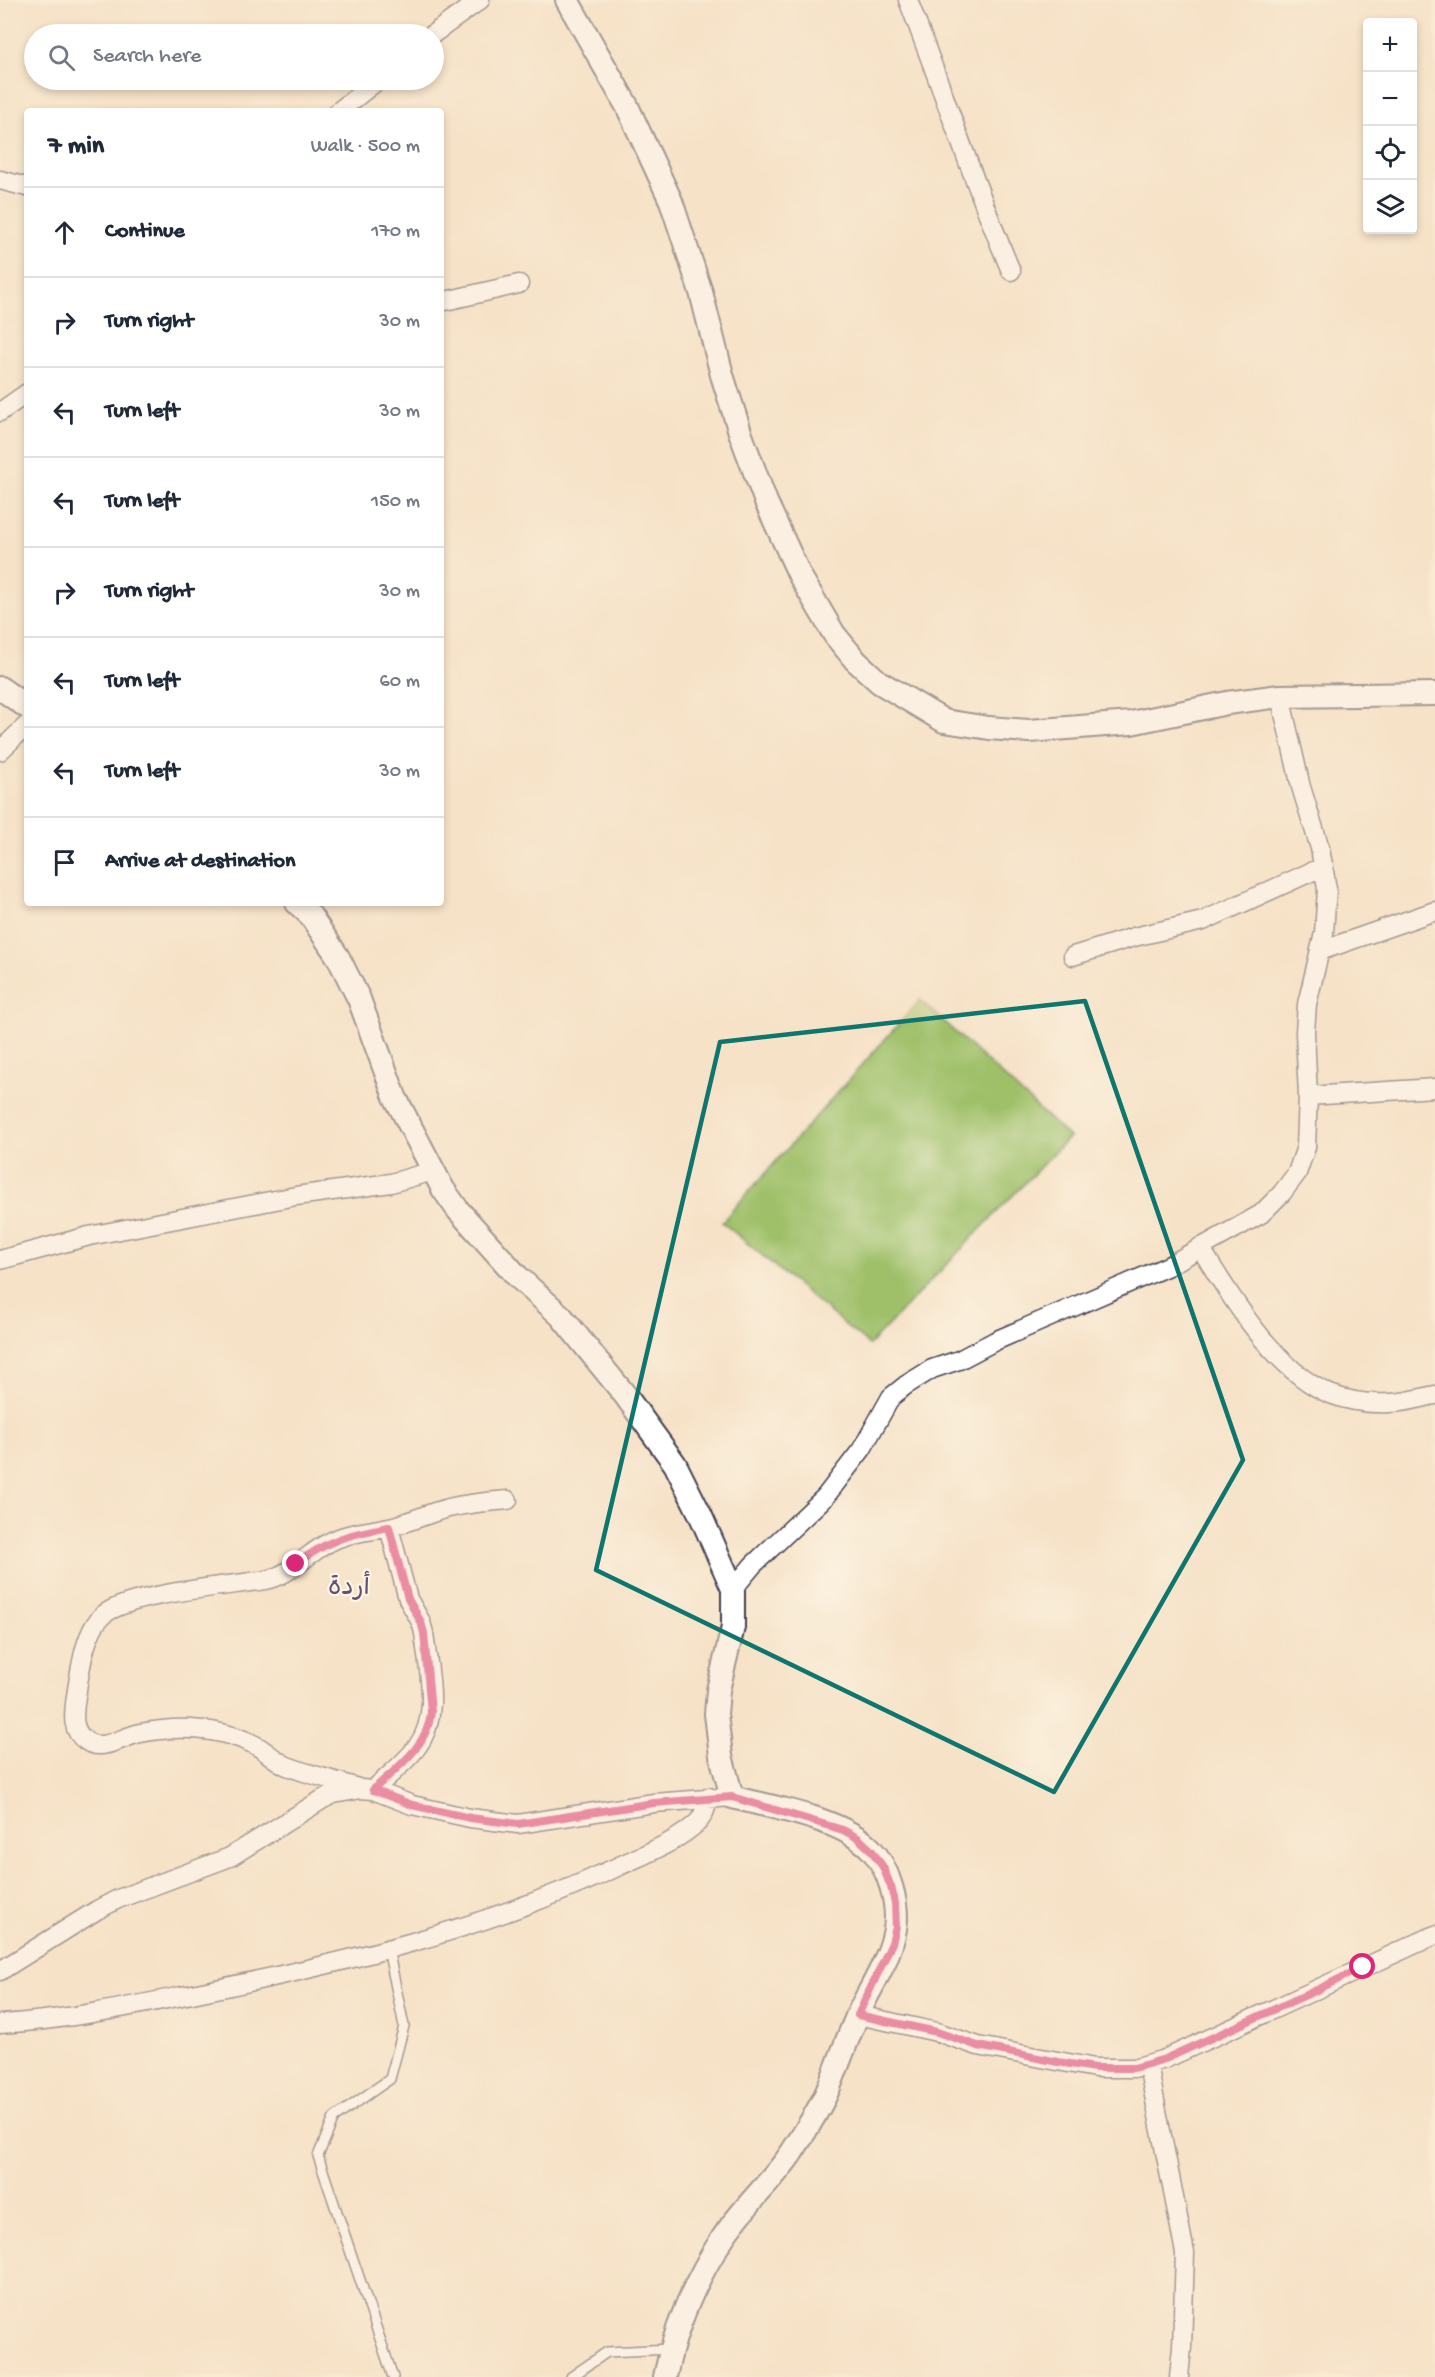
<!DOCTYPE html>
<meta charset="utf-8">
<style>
:root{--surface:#fff;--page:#f2f2f3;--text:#1f2937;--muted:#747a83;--line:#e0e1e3}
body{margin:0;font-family:"Gochi Hand","Playpen Sans Arabic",sans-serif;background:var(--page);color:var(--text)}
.controls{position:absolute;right:18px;top:18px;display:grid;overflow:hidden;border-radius:6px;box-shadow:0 3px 9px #0003}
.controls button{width:54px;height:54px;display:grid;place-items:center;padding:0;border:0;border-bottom:2px solid var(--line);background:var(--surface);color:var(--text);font:30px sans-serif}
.stop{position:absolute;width:18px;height:18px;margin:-14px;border:4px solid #db2777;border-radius:50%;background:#fff}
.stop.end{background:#db2777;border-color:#fff;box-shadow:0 2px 6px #0008}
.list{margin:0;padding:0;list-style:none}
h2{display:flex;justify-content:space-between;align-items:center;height:78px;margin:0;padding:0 24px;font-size:26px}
h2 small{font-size:20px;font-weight:400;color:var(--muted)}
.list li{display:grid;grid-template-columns:39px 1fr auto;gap:18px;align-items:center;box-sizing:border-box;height:90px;padding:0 24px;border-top:2px solid var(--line)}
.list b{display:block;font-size:22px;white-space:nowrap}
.list em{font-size:20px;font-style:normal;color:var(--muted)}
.icon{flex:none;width:33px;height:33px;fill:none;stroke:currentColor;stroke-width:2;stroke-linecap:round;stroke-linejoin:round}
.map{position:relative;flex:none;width:1435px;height:2377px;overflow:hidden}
.search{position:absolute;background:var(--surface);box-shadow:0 3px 9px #0003;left:24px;top:24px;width:420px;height:66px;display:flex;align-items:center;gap:15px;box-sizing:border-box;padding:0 21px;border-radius:33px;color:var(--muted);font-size:22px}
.panel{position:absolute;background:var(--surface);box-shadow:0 3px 9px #0003;left:24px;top:108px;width:420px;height:798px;border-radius:6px}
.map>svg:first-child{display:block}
.green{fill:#9fc069;stroke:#607152;stroke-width:1.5}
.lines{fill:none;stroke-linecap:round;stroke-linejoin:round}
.service-casing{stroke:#423f50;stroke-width:12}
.minor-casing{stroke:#423f50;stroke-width:21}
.tertiary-casing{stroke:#423f50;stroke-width:26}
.service{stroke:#fff;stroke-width:9}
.minor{stroke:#fff;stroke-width:18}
.tertiary{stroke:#fff;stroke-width:22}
.route{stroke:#db2777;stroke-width:8}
.marked{fill:none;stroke:#0f766e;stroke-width:4.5;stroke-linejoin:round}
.labels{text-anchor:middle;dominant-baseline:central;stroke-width:4.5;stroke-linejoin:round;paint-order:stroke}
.quarter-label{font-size:26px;fill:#625075;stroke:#fcf5e5}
</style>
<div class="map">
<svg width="1435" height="2377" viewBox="0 0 1435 2377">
<rect width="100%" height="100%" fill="#fcf5e5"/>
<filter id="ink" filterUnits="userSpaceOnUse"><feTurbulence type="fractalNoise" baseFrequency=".0167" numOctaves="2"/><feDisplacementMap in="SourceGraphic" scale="12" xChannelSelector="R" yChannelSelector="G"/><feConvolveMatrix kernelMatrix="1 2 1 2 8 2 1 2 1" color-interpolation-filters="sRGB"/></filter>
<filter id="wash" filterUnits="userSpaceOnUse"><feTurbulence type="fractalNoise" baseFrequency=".008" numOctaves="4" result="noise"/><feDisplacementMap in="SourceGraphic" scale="24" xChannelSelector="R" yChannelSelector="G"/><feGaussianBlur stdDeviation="1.35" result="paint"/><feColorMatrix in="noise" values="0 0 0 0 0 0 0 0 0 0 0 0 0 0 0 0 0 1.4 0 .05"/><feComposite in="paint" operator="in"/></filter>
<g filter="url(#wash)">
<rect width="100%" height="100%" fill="#f6e2c7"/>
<path class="green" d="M920,1000L1069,1137L869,1345L722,1222Z"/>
</g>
<g filter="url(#ink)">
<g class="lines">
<defs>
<path id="service" d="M388,1949L404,2026L390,2079L334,2118L318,2156L393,2377
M571,2377L607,2352L671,2349"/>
<path id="minor" d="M908,0C943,90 973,182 1011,271
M433,34L480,0
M339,111L378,80
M0,180L27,187
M441,302L519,284
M0,412L27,393
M0,751L27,725
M1320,951L1435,911
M1073,956L1134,937L1203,921L1324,866
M1308,1096L1435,1088
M1200,1247C1229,1295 1276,1372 1330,1394C1348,1401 1370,1404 1389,1403C1404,1403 1420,1398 1435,1395
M0,1260L89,1236L296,1196L391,1183L433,1171
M733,1589L753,1565L825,1497L862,1449L891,1397L906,1385L932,1369L959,1360L995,1341L1168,1266L1261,1214L1282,1193L1297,1173L1306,1147L1308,1096L1305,1032L1307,1004L1324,933L1327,889L1320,848L1301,787L1280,696
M361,1789C337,1781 311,1775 287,1766C276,1761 267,1752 257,1746C232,1733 201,1728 173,1729C160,1730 146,1731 133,1735C118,1740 100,1751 86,1741C70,1730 74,1712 76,1696C80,1672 84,1632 103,1615C130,1593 229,1586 266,1580C289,1576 308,1553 328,1543C347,1532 368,1532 389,1527C408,1523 426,1514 445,1509C465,1503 487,1502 508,1500
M373,1790C388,1776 405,1763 417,1747C441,1715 428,1670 424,1633L421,1622L408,1599L389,1527
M0,1971L97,1910L118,1899L230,1857L323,1799L334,1794L361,1789L373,1790L412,1805L470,1818L518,1824L654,1803L732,1797
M858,2015L937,2032L978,2046L1095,2068H1134L1165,2059L1435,1935
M0,2024C67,2020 132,2006 197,1993C340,1964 482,1930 615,1868C642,1855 676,1843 698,1822C705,1815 706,1806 709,1797
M1148,2065L1185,2253L1182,2347L1179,2377"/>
<path id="tertiary" d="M567,0L627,106L671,201L701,292L722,375L741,435L766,502L800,576L834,634L856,661L879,682L944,721L989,728L1029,731L1131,723L1227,703L1280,696L1435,694
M0,688L27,707
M297,903L310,915L338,957L359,999L395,1097L443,1189L458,1210L517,1276L561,1316L625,1395L675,1464L700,1514L733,1589V1627L718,1690L716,1714L721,1756L732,1797C773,1808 841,1818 871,1849C889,1868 899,1904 895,1929C890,1959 871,1986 859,2012C847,2038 838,2066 827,2092C817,2114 803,2135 790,2155C769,2185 741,2209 722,2239C694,2282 675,2327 665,2377"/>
</defs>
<use href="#service" class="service-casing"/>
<use href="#minor" class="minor-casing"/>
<use href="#tertiary" class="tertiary-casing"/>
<use href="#service" class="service"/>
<use href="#minor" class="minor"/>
<use href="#tertiary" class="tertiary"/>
</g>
</g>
<g class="lines" filter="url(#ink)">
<path class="route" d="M296,1564C329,1539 349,1534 389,1527L408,1599L421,1622L424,1633L431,1712C428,1747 396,1768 373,1790L412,1805L470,1818L518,1824L654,1803L732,1797L843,1830L858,1838L872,1851L883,1867L891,1887L895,1903L896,1927L892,1943L858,2015L937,2032L978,2046L1058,2062L1095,2068H1134L1165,2059L1319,1989L1363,1967"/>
</g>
<path d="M0 0H1435V2377H0ZM1085,1001L1243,1460L1054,1792L596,1570L720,1042Z" fill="#f6e2c7" fill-opacity=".55" fill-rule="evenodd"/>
<path class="marked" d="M1085,1001L1243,1460L1054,1792L596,1570L720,1042Z"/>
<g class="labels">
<g class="quarter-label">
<text x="349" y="1589">أردة</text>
</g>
</g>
</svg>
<div class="controls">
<button>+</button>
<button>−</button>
<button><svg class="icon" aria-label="locate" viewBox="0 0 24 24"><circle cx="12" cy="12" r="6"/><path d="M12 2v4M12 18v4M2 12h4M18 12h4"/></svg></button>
<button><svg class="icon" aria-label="layers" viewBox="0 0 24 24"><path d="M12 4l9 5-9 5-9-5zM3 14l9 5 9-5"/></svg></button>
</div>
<div class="stop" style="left:1363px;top:1967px"></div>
<div class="stop end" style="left:296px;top:1564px"></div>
<div class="search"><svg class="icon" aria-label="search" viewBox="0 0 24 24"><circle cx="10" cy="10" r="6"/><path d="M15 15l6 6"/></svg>Search here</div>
<section class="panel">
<h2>7 min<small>Walk · 500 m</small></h2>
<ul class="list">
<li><svg class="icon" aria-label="ahead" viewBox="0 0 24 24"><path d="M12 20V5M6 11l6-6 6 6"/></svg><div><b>Continue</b></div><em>170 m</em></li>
<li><svg class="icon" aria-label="right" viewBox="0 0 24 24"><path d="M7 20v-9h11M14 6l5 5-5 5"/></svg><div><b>Turn right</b></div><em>30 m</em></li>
<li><svg class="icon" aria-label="left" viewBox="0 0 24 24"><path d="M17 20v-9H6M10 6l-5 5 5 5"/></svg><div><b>Turn left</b></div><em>30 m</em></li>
<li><svg class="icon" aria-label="left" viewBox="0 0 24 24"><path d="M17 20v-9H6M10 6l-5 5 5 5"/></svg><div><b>Turn left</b></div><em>150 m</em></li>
<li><svg class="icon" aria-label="right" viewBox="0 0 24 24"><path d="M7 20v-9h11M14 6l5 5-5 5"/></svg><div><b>Turn right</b></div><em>30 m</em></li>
<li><svg class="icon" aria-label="left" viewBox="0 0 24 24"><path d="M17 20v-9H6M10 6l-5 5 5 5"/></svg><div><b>Turn left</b></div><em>60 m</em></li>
<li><svg class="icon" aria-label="left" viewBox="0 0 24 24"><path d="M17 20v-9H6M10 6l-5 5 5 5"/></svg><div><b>Turn left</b></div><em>30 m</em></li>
<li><svg class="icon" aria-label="arrive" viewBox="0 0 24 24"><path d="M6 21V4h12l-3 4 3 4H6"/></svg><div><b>Arrive at destination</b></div></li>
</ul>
</section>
</div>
